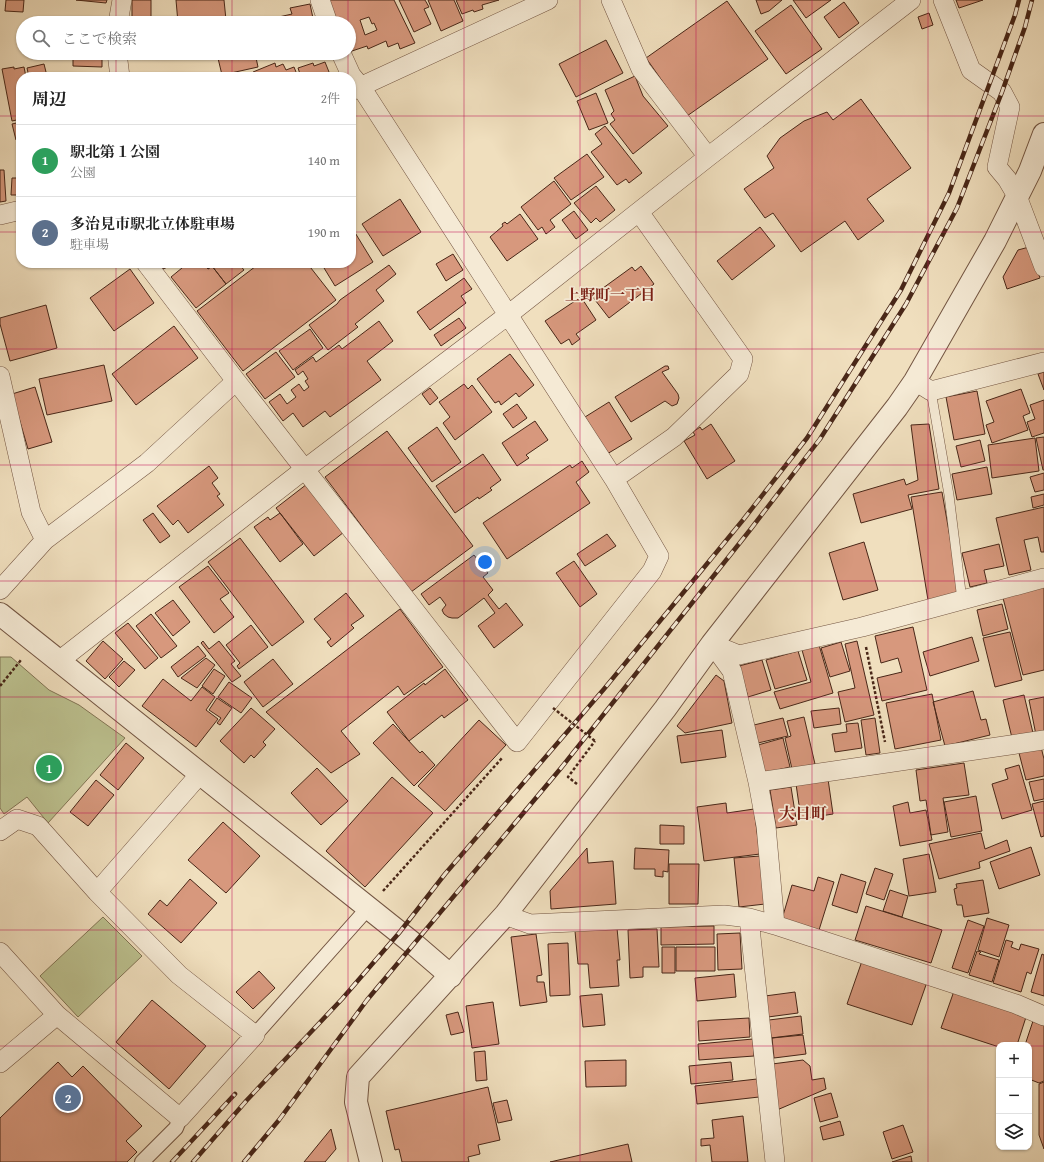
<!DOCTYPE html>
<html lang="ja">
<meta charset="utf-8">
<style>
:root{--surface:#fff;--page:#f2f2f2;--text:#222;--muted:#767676;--line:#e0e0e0;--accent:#b45309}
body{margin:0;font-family:"Gentium Book Plus","Noto Serif JP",serif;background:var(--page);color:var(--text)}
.controls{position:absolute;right:12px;bottom:12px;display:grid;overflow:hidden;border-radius:8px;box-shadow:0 1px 3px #0004}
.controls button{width:36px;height:36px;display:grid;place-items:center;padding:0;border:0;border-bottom:1px solid var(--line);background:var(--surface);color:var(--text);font:20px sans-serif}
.you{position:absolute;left:485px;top:562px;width:14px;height:14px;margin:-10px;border:3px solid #fff;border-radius:50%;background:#1a73e8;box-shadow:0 0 0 6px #1a73e833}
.badge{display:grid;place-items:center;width:26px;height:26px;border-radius:50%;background:var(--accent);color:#fff;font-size:13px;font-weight:700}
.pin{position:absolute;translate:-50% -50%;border:2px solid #fff;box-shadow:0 1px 4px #0006}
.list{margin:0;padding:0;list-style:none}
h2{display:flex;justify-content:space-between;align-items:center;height:52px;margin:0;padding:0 16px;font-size:17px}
h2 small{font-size:13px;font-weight:400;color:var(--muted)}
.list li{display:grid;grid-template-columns:26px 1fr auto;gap:12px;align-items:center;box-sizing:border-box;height:72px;padding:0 16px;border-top:1px solid var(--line)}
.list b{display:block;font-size:15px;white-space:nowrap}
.list p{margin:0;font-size:13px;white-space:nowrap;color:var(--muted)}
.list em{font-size:13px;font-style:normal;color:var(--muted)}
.icon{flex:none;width:22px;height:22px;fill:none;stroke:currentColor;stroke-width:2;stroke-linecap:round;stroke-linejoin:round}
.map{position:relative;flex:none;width:1044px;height:1162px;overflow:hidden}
.search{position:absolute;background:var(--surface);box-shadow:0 1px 3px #0004;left:16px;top:16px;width:340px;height:44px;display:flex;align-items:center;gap:10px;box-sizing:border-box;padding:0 14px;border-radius:22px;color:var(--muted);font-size:15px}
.panel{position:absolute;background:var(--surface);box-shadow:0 1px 3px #0004;left:16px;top:72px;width:340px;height:196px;border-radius:16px}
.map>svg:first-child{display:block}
.green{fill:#bcc18f;stroke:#827454}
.building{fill:#d7987d;stroke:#492718;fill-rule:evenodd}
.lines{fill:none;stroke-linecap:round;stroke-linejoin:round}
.service-casing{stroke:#735542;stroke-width:10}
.pedestrian-casing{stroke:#735542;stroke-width:16}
.minor-casing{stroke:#735542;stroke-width:20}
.tertiary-casing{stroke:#735542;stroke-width:24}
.path{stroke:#492718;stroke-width:2.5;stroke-dasharray:3 2;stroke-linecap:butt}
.service{stroke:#f5ead5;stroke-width:9}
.pedestrian{stroke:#f5ead5;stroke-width:14}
.minor{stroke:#f5ead5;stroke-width:19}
.tertiary{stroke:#f5ead5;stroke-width:22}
.rail-casing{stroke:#492718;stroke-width:4.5}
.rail{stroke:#f5ead5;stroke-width:3;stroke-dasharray:9;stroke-linecap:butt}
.path-bridge{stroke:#492718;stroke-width:2.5;stroke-dasharray:3 2;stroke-linecap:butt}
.grid{fill:none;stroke:#c2185b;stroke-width:1;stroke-opacity:0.55}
.labels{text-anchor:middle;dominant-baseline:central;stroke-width:3.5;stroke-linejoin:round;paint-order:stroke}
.neighbourhood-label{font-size:15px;font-weight:bold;fill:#7a1f14;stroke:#f5ead5}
.quarter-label{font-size:16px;font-weight:bold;fill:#7a1f14;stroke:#f5ead5}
</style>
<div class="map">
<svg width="1044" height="1162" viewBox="0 0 1044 1162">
<rect width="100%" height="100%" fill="#f0dfbe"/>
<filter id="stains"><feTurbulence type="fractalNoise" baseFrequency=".005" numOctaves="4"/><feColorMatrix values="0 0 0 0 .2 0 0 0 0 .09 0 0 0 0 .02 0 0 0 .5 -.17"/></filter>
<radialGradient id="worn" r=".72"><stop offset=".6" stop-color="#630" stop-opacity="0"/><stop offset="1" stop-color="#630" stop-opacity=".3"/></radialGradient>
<path class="green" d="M0,657H11L49,690L79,705L125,738L48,823L27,797L4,814L0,808Z
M103,917L142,956L78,1017L40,976Z"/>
<path class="building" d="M6,0H24L23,12L5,11Z
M76,0H107L106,3Z
M132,0H151V23H132Z
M176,0H224L226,20H222V23H178Z
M328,0H394L415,43L400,49L398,43L388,47L386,41L368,49L367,46L349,52V23H336ZM369,17L372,24L374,23L377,30L365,35L360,20Z
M399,0H425L429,7L424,9L431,24L414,32Z
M428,0H454L463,21L441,31Z
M456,0H499L482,5L483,9L474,12L473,10L462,14Z
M756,0H782L769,11L761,14Z
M793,0H831L806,18Z
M956,0H983L959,8Z
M727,1L768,59L687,116L646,58Z
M844,2L859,23L839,38L824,17Z
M310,4L314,23H253L252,18L260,17L261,21L292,14L290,8Z
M791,5L822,49L786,74L755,31Z
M929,13L933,25L922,29L918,17Z
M29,19L70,20V23H29Z
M606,40L623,73L576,97L559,64Z
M73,53H102V67L73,66Z
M221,53H255L258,67L222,75L217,54Z
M268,53H297L270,59Z
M325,62L331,77H301L298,68L313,63L314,66Z
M275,63L276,67L283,64L286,70L294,67L298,77H255L253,72Z
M44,64L47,76L59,73V76L64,75L65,77H29L27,68Z
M14,67V69L24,67L26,77H21V119L12,121L2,69Z
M635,76L643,96L668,126L633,154L610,124L615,120L611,114L614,111L605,90Z
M596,93L608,123L589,130L577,101Z
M861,99L911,168L867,199L884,221L858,240L845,221L801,252L773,213L765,218L744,189L774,168L767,156L780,138L804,121L827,112L833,120Z
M21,122V139L16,140L12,124Z
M605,126L642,173L629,183L626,179L617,185L591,152L602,144L595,134Z
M587,154L604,177L571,200L554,178Z
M0,170H4L6,201L0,202Z
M12,178H21V195H11Z
M554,181L571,204L550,220L555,227L546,234L542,227L538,230L521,207Z
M596,186L615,210L600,222L596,218L591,223L574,203Z
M400,199L421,232L383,256L362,224Z
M574,211L588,230L576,239L562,220Z
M520,214L538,239L507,261L490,237L503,226L502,224L505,222L507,224Z
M760,227L775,246L732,280L717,261Z
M354,231L373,262L335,286L321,263H351V233Z
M1029,247L1040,278L1007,289L1003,277L1018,250Z
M453,254L463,270L446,281L436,264Z
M161,263H177L163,269Z
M188,263H203L208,269L212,266L226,284L196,308L171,277Z
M203,263H238L244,270L226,284L212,266L208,269Z
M260,263H301L302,264L307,263L336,300L243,371L197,311Z
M389,265L396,274L376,290L384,301L355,324L358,327L328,350L309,325L337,304L340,300Z
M641,266L654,284L609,318L592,296L632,267L635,271Z
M130,269L154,303L114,331L90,298Z
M464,278L472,289L461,296L466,303L430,330L417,312Z
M581,297L596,320L576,334L580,339L572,345L569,339L561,344L545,321Z
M46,305L57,348L10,361L0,324V318Z
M459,318L466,328L441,346L434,335Z
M379,321L393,341L367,361L381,380L330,417L325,411L303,427L293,413L283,421L269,402L280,394L287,404L296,397L291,390L299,384L304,391L309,387L305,381L308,379L303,371L298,375L295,370L313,357L316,362L339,345L342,349Z
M174,326L198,358L136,405L112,374Z
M310,329L323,348L293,370L279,351Z
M276,352L295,377L265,399L246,374Z
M510,354L534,385L519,397L516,393L501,405L499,401L495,403L477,379Z
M104,365L112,401L47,415L39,379Z
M665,366H668L669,369L662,372L678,394L679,398L677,404L672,406L665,401L631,422L615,397Z
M1044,372V390L1038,374Z
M464,384L468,389L472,385L492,412L455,440L443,423L450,417L439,402Z
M35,387L52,442L28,449L12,394Z
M430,388L438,398L430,405L422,394Z
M1021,389L1030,413L1023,416L1028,430L992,443L986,425L994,422L986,401Z
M977,391L985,434L954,440L946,397Z
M1044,400V433L1032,437L1027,422L1035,419L1030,405Z
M609,402L632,439L607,454L585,417Z
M517,404L527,418L513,428L503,414Z
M535,421L548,440L526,455L529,458L517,466L502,443Z
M711,424L735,461L707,479L684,441L695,435L693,432L700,427L702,430Z
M929,424L939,489L908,495L912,509L861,523L853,494L904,479L906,485L918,480L911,425Z
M437,427L461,462L432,482L408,448Z
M387,431L473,546L411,592L325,477Z
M1044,437V470H1043L1036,438Z
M1035,438L1039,471L992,478L988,445Z
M980,440L985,461L961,467L956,446Z
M483,454L501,480L490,488L492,490L479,499L478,497L455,513L436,486Z
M582,461L589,472L576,482L590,503L507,559L483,523L570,465L572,468Z
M209,466L218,478L212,483L220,494L217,496L224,505L188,533L178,520L173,525L157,506Z
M987,467L992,494L957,500L952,474Z
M1044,473V490L1035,492L1030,477Z
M307,484L344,532L314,556L276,508Z
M942,492L960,594L928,600L911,497Z
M1044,494V505L1033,508L1031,497Z
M1044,507V552H1041L1038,537L1024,540L1031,570L1009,575L996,518Z
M153,513L170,536L160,543L143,520Z
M280,513L303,544L280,562L254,527L268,517L270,520Z
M607,534L616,546L585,566L577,554Z
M240,538L304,622L272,646L208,562Z
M864,542L878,590L843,600L829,553Z
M999,544L1004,566L984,570L987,583L970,587L962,553Z
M474,555L488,573L483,577L493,590L488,595L499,609L506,603L523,625L494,648L478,626L495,613L484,598L458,618H452L448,617L444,614L442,610L446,605L440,597L429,605L421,594Z
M574,561L597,594L580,607L556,573Z
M208,566L229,593L220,599L234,617L214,633L179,587Z
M1044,587V670L1023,675L1003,598Z
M346,593L364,616L351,625L354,628L331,647L327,642L331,639L314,619Z
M173,600L190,622L173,636L155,613Z
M1002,604L1008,629L983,636L977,610Z
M400,609L443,667L404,695L398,686L341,731L360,754L331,773L266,712Z
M151,614L177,646L161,658L136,626Z
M128,623L158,658L145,669L115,633Z
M251,625L268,647L239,669L237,666L240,663L226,645Z
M913,627L927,690L882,701L877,678L902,672L898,658L881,663L875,636Z
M1010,632L1022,680L995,687L983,638Z
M972,637L979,661L930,676L923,652Z
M103,641L123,659L105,679L86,661Z
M203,641L209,649L219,641L235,661L231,664L241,676L232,682L201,643Z
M857,641L874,715L845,722L838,692L855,688L845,644Z
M841,642L850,671L830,677L821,648Z
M819,645L833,693L780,709L774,692L811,682L802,650Z
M198,646L206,656L178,677L171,667Z
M798,651L807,680L775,689L766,660Z
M206,658L215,665L197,688L181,678Z
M273,659L293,684L263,707L244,682Z
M762,660L771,690L748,697L739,666Z
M124,661L135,670L119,687L109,677Z
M214,669L225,676L213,694L202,686Z
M445,669L468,700L444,718L442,715L409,741L387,712L424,683L425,685Z
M716,675L724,681L732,723L685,733L677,726Z
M163,679L191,701L202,687L215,697L206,710L218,719L196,747L142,706Z
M229,682L252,698L241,713L218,697Z
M973,691L981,720L986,719L990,735L945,746L933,702Z
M932,694L941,740L895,749L886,703Z
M1024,695L1033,733L1012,738L1003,700Z
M1044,697V734L1036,735L1029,700Z
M217,698L232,708L220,725L217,723L221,718L209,710Z
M251,708L275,729L263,742L266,745L254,758L251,755L244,763L220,741Z
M839,708L841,724L814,728L811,711Z
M804,717L815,764L792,769L785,738L791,736L787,721Z
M783,718L788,736L758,743L754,725Z
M875,718L880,753L866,755L861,720Z
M479,720L506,745L445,811L418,786Z
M858,723L862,748L835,752L832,734L847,732L846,724Z
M393,724L420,753L422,751L435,765L414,786L373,743Z
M722,730L726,757L681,763L677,736Z
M783,738L790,767L765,773L758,745Z
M126,743L144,758L118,790L100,775Z
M1041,747L1044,759V776L1026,780L1019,753Z
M964,763L969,795L943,798L948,832L931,835L926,800L920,801L916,770Z
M1019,765L1032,810L1002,819L992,784L1008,779L1005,769Z
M317,768L348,801L321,825L291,793Z
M392,777L433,813L365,887L326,851Z
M828,779L833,814L801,819L796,784Z
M1044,779V799L1034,801L1029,782Z
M96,780L114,795L88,826L70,812Z
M791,787L797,825L776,828L770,790Z
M976,796L982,831L951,837L944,802Z
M1044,801V836L1041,837L1032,804Z
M908,802L910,813L926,810L932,840L900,846L893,806Z
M726,803L727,813L754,809L760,854L704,861L697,807Z
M223,822L260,856L226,893L188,860Z
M660,825L684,826V844H660Z
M981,833L985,849L1007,840L1010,851L979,862L980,868L939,879L929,844Z
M1031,847L1040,875L999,889L990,862Z
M587,848L588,863L613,861L616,904L551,909L550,891Z
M635,848L669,850L668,872L663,871V877L655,876V869H634Z
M929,854L936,892L909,896L903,859Z
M760,856L765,904L739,907L734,858Z
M669,864H699L698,904H669Z
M875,868L893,874L884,900L866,894Z
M841,874L866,882L857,913L832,905Z
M818,877L834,882L819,930L782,919L792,885L814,891Z
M190,879L217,903L181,943L148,914L160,900L167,906Z
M983,880L989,913L964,917L962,905H957L954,889L957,888L956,884Z
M890,890L908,896L902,917L883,911Z
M866,906L942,930L931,963L855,940Z
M987,918L1009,925L999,957L978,950Z
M968,920L984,926L968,973L952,968Z
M714,926V944L661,945V927Z
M617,928L620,960H617L619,986L590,988L588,964H578L575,931Z
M657,929L659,967H643V977L630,978L628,930Z
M740,933L742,969L718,970L717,934Z
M536,934L542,975L537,976V982H544L547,1002L520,1006L511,937Z
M1006,940L1013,942L1011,947L1019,950L1021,944L1039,949L1031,974L1027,972L1021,992L993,983Z
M568,943L570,995L550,996L548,944Z
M662,947H675V973H662Z
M676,947H715V971H676Z
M977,951L981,952L979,954L999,960L992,982L969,975Z
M1042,954L1044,955V996L1031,992Z
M862,961L927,982L912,1025L847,1004Z
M259,971L275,988L253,1009L236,992Z
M734,974L736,997L697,1001L695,978Z
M954,991L1027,1014L1017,1045H999V1047L941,1028Z
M795,992L798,1013L768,1017L765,996Z
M602,994L605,1025L583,1027L580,996Z
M152,1000L206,1046L169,1089L116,1042Z
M493,1002L499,1044L472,1048L466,1006Z
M458,1012L464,1032L451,1035L446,1015Z
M801,1016L803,1034L771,1038L769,1020Z
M749,1018L750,1037L699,1041L698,1021Z
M1033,1021L1044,1025V1081L1039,1083L1029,1079V1045H1025Z
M803,1035L806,1054L774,1058L772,1038Z
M753,1039L754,1056L699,1060L698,1044Z
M485,1051L487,1080L476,1081L474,1052Z
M626,1060V1086L586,1087L585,1061Z
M803,1060L810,1066L812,1080L824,1078L826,1089L777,1110L772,1064Z
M58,1062L72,1077L83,1066L142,1126L126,1141L137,1152L127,1162H0V1118Z
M731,1062L733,1080L691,1084L689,1066Z
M757,1079L759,1097L697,1104L695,1086Z
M1044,1082V1149L1039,1135V1084Z
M488,1087L500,1140L478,1145L480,1154L468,1157L469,1162H402L399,1149L395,1150L386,1111Z
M831,1093L838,1117L820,1122L814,1098Z
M507,1100L512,1120L498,1123L493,1103Z
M743,1116L748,1162H712L710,1145L701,1146V1139L714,1138L712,1120Z
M840,1121L844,1135L823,1140L820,1127Z
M903,1125L913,1152L892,1159L883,1132Z
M331,1129L336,1149L325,1162H304Z
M628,1144L632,1162H550Z
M911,1156L912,1162H892Z"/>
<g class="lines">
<defs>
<path id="service" d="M931,391L949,495L962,600"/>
<path id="pedestrian" d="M255,1035L368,908
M142,1162L176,1128L180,1118"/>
<path id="minor" d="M320,0L328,23
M611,0L641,69L708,157
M943,0L971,70L1002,92L1010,107L997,167L1007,179L1017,196L1044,267
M118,23L122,0
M117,53L120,77
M351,91L548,0
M0,215L21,210
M146,263L236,381L517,742L652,571L659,556L614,479L361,87L351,75L341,53
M0,376L31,512L45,540
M915,381L931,391L1044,362
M614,479L674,437L739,374L743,359L639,212
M0,590L45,540L147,463L236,381
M712,644L739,655L862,627L1044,578
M713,645L732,671L758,782L766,826L775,925
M59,661L305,469L508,315L708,157L911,0
M758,782L1044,740
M0,831L17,819L38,826L97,892L179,975L255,1035L180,1118L57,1015L0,952
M97,892L200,774
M505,915L530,924L724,915L749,918L775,925L1016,1004L1044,1016
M749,918L775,1162
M0,1063L57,1015"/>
<path id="tertiary" d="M0,614L415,945L451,976
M371,1162L356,1102L358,1077L505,915L665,709L712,644L897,407L915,381L995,241L1030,171L1044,134"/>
</defs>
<use href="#service" class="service-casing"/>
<use href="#pedestrian" class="pedestrian-casing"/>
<use href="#minor" class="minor-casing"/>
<use href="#tertiary" class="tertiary-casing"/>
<path class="path" d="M866,647L885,742
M0,686L21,660
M577,784L568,777L595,741
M383,891L502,758"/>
<use href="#service" class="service"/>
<use href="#pedestrian" class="pedestrian"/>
<use href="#minor" class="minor"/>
<use href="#tertiary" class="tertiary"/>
<defs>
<path id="rail" d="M172,1162L235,1094
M193,1162L247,1100L342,999L399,933L445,874L604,689L743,520L807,438L901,290L949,193L1015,15L1019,0
M244,1162L279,1120L367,1000L561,768L750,530L820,439L906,304L957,208L1002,92L1025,27L1032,0"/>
</defs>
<use href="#rail" class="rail-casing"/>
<use href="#rail" class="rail"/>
<path class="path-bridge" d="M553,708L595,741"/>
</g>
<path class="grid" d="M116,0V23M232,0V23M348,0V23M464,0V1162M580,0V1162M696,0V1162M812,0V1162M928,0V1162M116,53V77M232,53V77M348,53V77M0,116H21M351,116H1044M0,232H21M351,232H1044M116,263V1162M232,263V1162M348,263V1162M0,349H1044M0,465H1044M0,581H1044M0,697H1044M0,813H1044M0,930H1044M0,1046H999M1029,1046H1044"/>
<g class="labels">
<g class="neighbourhood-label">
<text x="610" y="294">上野町一丁目</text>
</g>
<g class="quarter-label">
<text x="803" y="813">大日町</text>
</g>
</g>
<rect width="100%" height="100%" filter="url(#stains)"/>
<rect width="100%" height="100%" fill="url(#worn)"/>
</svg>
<div class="controls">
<button>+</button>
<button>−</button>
<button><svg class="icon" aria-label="layers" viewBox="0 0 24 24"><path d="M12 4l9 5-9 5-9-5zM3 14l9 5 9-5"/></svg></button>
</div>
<div class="you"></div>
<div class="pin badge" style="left:49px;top:768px;background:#2e9e5b">1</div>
<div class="pin badge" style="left:68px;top:1098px;background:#5c6f8a">2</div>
<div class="search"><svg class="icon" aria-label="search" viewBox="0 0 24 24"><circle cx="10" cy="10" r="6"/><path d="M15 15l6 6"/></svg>ここで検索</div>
<section class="panel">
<h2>周辺<small>2件</small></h2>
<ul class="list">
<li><span class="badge" style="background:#2e9e5b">1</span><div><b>駅北第１公園</b><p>公園</p></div><em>140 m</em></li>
<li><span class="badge" style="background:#5c6f8a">2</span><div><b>多治見市駅北立体駐車場</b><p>駐車場</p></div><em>190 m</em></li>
</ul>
</section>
</div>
